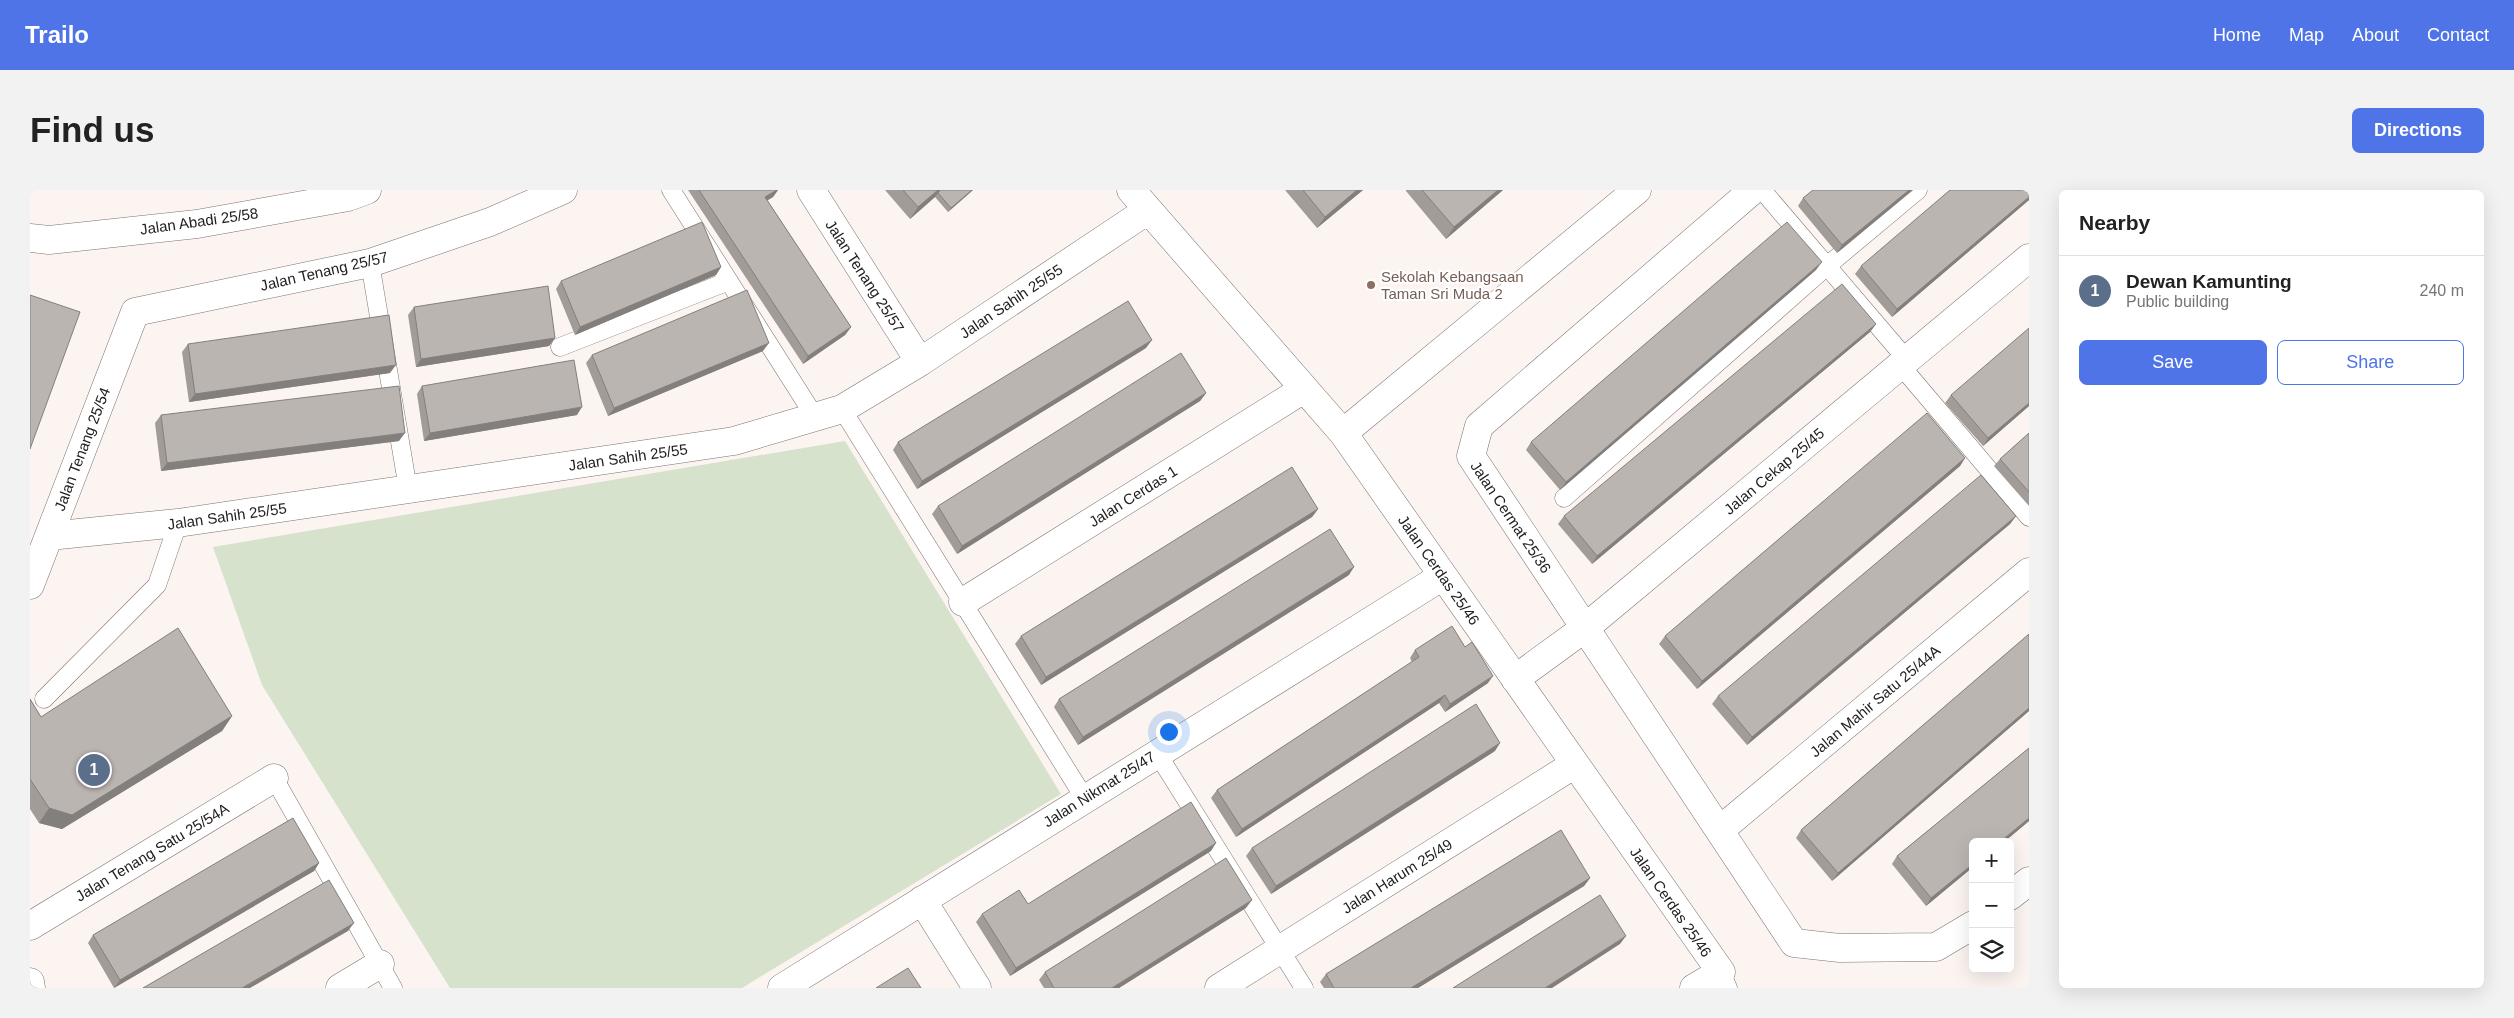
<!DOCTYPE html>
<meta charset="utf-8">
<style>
:root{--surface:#fff;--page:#f2f2f2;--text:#222;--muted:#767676;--line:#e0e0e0;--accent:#4e74e7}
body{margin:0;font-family:Helvetica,sans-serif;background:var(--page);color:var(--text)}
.controls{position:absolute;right:15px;bottom:15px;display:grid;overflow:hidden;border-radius:8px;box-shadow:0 5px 20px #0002}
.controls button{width:45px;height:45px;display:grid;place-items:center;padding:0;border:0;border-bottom:1px solid var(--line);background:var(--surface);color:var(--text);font:25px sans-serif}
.you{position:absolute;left:1138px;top:541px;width:18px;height:18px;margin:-12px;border:4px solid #fff;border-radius:50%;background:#1a73e8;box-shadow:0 0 0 8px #1a73e833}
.badge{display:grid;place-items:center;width:32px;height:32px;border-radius:50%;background:var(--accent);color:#fff;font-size:16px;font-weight:700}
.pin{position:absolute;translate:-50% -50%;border:2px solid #fff;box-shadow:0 1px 5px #0006}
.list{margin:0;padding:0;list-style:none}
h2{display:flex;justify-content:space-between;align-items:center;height:65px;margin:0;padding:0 20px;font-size:21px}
h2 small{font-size:16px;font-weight:400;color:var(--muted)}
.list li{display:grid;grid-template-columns:32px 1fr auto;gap:15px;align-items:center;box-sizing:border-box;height:70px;padding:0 20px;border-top:1px solid var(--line)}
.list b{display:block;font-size:19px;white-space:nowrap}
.list p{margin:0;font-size:16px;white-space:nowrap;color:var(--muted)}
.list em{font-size:16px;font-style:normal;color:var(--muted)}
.actions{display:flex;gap:10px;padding:15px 20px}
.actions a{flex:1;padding:11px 0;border:1px solid var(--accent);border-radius:8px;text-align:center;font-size:18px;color:var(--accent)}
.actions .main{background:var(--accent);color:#fff}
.icon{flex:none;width:28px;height:28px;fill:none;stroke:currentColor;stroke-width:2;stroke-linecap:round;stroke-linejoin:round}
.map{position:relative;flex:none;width:1999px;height:798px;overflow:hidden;border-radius:8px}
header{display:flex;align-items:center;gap:30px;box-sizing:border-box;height:70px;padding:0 25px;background:var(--accent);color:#fff}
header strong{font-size:24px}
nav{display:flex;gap:28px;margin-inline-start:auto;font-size:18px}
.intro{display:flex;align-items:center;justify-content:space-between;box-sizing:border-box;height:120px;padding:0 30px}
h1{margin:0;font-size:35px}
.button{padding:12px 22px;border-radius:8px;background:var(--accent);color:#fff;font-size:18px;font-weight:700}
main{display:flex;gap:30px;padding:0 30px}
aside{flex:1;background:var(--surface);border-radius:8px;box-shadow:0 5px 20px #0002}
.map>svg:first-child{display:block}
.green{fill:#d6e2cb}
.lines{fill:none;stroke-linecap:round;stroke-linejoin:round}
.service-casing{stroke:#7a7471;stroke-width:19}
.minor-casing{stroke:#7a7471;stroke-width:29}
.tertiary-casing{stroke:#7a7471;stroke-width:29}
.service{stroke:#fff;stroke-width:18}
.minor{stroke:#fff;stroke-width:28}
.tertiary{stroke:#fff;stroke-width:28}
.wall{fill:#a19c98}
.shaded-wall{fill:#837f7c}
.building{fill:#bbb5b1;stroke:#837f7c}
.education-dot{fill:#8d6e63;stroke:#fff;stroke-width:2}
.labels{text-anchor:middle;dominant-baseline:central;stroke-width:4;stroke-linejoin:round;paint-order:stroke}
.street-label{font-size:15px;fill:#232120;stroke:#fff}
.education-label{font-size:15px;fill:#785e54;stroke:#fff;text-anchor:start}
</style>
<header>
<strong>Trailo</strong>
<nav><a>Home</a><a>Map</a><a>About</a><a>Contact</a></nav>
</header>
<div class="intro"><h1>Find us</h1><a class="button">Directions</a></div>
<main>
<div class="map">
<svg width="1999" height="798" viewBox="0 0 1999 798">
<rect width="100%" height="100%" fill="#fcf4f1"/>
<path class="green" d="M815,251L1031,604L712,798H420L232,495L183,357Z"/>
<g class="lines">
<defs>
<path id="service" d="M641,0L785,227
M1732,0L1878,171
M340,73L378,299
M530,157L699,91
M1871,176L1999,327
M812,219L1055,609
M1534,308L1797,76L1888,0
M14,509L127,395L148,333
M1127,563L1274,798
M244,588L363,798
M1691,782L1698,798"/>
<path id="minor" d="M781,0L890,172
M1101,0L1313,243L1691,782L1664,798
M1723,0L1449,236L1441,266L1764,753L1810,758L1906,757L1943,735
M1313,243L1607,0
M19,346L148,333L704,251L812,219L890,172L1118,20
M0,395L105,122L340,73L460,32L533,0
M933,412L1274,199
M1485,489L1555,438L1999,68
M1690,640L1999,382
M1980,706L1999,691
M892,710L947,798
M0,736L244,588
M0,792L1,798
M310,798L350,774
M752,798L1413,386
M1189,798L1545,574"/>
<path id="tertiary" d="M0,48L19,50L167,34L318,7L337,0"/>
</defs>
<use href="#service" class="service-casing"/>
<use href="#minor" class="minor-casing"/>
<use href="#tertiary" class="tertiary-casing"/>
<use href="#service" class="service"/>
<use href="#minor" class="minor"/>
<use href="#tertiary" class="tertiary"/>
</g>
<path class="wall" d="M658,0H748L743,7L737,10L821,137L815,145L773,174Z
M855,0H943L918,22L905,7L880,29Z
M1255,0H1333L1287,38Z
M1376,0H1473L1416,49L1376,1Z
M1783,0H1883L1807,63L1768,16L1773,8Z
M1999,0V10L1862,127L1825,84L1831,76Z
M691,77L686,85L545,145L526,99L531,91Z
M1786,80L1530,300L1496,260L1501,252Z
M384,117L525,148L519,156L386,177L378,125Z
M1846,134L1840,142L1562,374L1528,334L1534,326Z
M158,154L360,183L159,212L152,162Z
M1116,158L887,299L863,260L868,252Z
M733,161L578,226L556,173L562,165Z
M392,196L547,225L394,251L387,204Z
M1176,203L1170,211L927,364L902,324L908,316Z
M1921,205L1999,216L1953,256L1915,213Z
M131,225L369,251L131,281L125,233Z
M1999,243V316L1964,276L1970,269Z
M1935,268L1930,276L1667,499L1629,454L1635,446Z
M1288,319L1282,327L1011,495L985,454L991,446Z
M1986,326L1980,334L1717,555L1682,514L1688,506Z
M1319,385L1048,555L1024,517L1029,509Z
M1999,444V521L1802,691L1766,648L1771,640Z
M1385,460L1458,493L1415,522L1409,513L1206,647L1181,608L1187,600L1382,472L1380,468Z
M0,509L11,527L202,526L192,541L32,639L9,633L0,619Z
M1999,558V631L1974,652H1943V677L1896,716L1862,674L1867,666Z
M1465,561L1241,704L1216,666L1222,658Z
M1181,661L980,786L946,732L952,724L998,714Z
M289,673L284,681L84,798L58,753L63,745Z
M1560,688L1554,696L1388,798H1294L1290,792L1296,784Z
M1216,718L1089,798H1014L1009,790L1015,782Z"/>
<path class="shaded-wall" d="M747,0H748L743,7L730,15L735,7Z
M908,0H910L905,7L880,29L888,17Z
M942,0H943L918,22L921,18Z
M1327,0H1333L1287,38L1295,27Z
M1468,0H1473L1416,49L1424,37Z
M1879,0H1883L1807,63L1812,55Z
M1999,7V10L1862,127L1867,119Z
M1792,72L1786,80L1530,300L1536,292Z
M691,77L686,85L545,145L550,137Z
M1846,134L1840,142L1562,374L1567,366Z
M821,137L815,145L773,174L778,166Z
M525,148L519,156L386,177L391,169Z
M1122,150L1116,158L887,299L892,291Z
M739,153L733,161L578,226L584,218Z
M366,175L360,183L159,212L165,204Z
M1176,203L1170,211L927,364L932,356Z
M1999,213V216L1953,256L1958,248Z
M552,217L547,225L394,251L400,243Z
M375,243L369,251L131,281L137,273Z
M1935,268L1930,276L1667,499L1672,491Z
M1288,319L1282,327L1011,495L1016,487Z
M1986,326L1980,334L1717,555L1722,547Z
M1324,377L1319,385L1048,555L1053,547Z
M1463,486L1458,493L1415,522L1420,514Z
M1415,505L1409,513L1206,647L1212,639Z
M1999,518V521L1802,691L1808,683Z
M202,526L192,541L32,639L9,633L19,618Z
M1470,553L1465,561L1241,704L1246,696Z
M1999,628V631L1974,652H1970Z
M1186,653L1181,661L980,786L986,778Z
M289,673L284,681L84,798L90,790Z
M1943,674V677L1896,716L1901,708Z
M1560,688L1554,696L1388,798H1381Z
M1222,710L1216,718L1089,798H1082Z
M324,733L318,741L220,798H212Z
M1596,746L1590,754L1522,798H1515Z"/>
<path class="building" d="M669,0H747L735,7L821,137L778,166Z
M873,0H908L888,17Z
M910,0H942L921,18L908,3Z
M1273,0H1327L1295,27Z
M1392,0H1468L1424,37Z
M1783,0H1879L1812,55L1773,8Z
M1920,0H1999V7L1867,119L1831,76Z
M672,32L691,77L550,137L531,91Z
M1757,32L1792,72L1536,292L1501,252Z
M1812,94L1846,134L1567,366L1534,326Z
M518,96L525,148L391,169L384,117Z
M717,100L739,153L584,218L562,165Z
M0,105L50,122L0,259Z
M1098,111L1122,150L892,291L868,252Z
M359,125L366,175L165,204L158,154Z
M1999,138V213L1958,248L1921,205Z
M1151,163L1176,203L932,356L908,316Z
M544,170L552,217L400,243L392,196Z
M369,196L375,243L137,273L131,225Z
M1897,223L1935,268L1672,491L1635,446Z
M1999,243V302L1970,269Z
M1262,277L1288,319L1016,487L991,446Z
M1951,285L1986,326L1722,547L1688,506Z
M1300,339L1324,377L1053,547L1029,509Z
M1422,436L1435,457L1442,452L1463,486L1420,514L1415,505L1212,639L1187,600L1389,467L1385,460Z
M148,438L202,526L42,625L19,618L0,589V509L11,527Z
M1999,444V518L1808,683L1771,640Z
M1446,514L1470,553L1246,696L1222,658Z
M1999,558V628L1970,652H1943V674L1901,708L1867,666Z
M1161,612L1186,653L986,778L952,724L989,700L998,714Z
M263,628L289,673L90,790L63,745Z
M1531,640L1560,688L1381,798H1304L1296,784Z
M1196,668L1222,710L1082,798H1024L1015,782Z
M299,690L324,733L212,798H113Z
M1570,705L1596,746L1515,798H1423Z
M878,778L891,798H846Z"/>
<circle class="education-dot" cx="1341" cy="95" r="5"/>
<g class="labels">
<g class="street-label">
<text transform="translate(169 31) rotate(-8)">Jalan Abadi 25/58</text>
<text transform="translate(294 81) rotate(-13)">Jalan Tenang 25/57</text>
<text transform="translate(835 86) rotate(57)">Jalan Tenang 25/57</text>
<text transform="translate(981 111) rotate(-34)">Jalan Sahih 25/55</text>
<text transform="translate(52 259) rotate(-69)">Jalan Tenang 25/54</text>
<text transform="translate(598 267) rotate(-8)">Jalan Sahih 25/55</text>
<text transform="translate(1744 281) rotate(-40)">Jalan Cekap 25/45</text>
<text transform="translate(1103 306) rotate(-32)">Jalan Cerdas 1</text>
<text transform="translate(197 326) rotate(-8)">Jalan Sahih 25/55</text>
<text transform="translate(1481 327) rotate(56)">Jalan Cermat 25/36</text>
<text transform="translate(1409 380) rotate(55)">Jalan Cerdas 25/46</text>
<text transform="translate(1845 511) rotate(-40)">Jalan Mahir Satu 25/44A</text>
<text transform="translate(1069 599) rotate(-32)">Jalan Nikmat 25/47</text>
<text transform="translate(122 662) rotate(-31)">Jalan Tenang Satu 25/54A</text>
<text transform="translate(1367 686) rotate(-32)">Jalan Harum 25/49</text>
<text transform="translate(1641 712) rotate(55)">Jalan Cerdas 25/46</text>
</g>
<g class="education-label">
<text x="1351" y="86">Sekolah Kebangsaan<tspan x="1351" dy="17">Taman Sri Muda 2</tspan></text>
</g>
</g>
</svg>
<div class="controls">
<button>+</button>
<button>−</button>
<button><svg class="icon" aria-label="layers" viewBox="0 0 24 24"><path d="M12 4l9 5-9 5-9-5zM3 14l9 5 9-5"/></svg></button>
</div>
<div class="you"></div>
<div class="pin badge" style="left:64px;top:580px;background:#5c6f8a">1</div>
</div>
<aside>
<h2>Nearby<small></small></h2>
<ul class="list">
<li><span class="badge" style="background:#5c6f8a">1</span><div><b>Dewan Kamunting</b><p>Public building</p></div><em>240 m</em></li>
</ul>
<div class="actions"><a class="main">Save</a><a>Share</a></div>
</aside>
</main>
